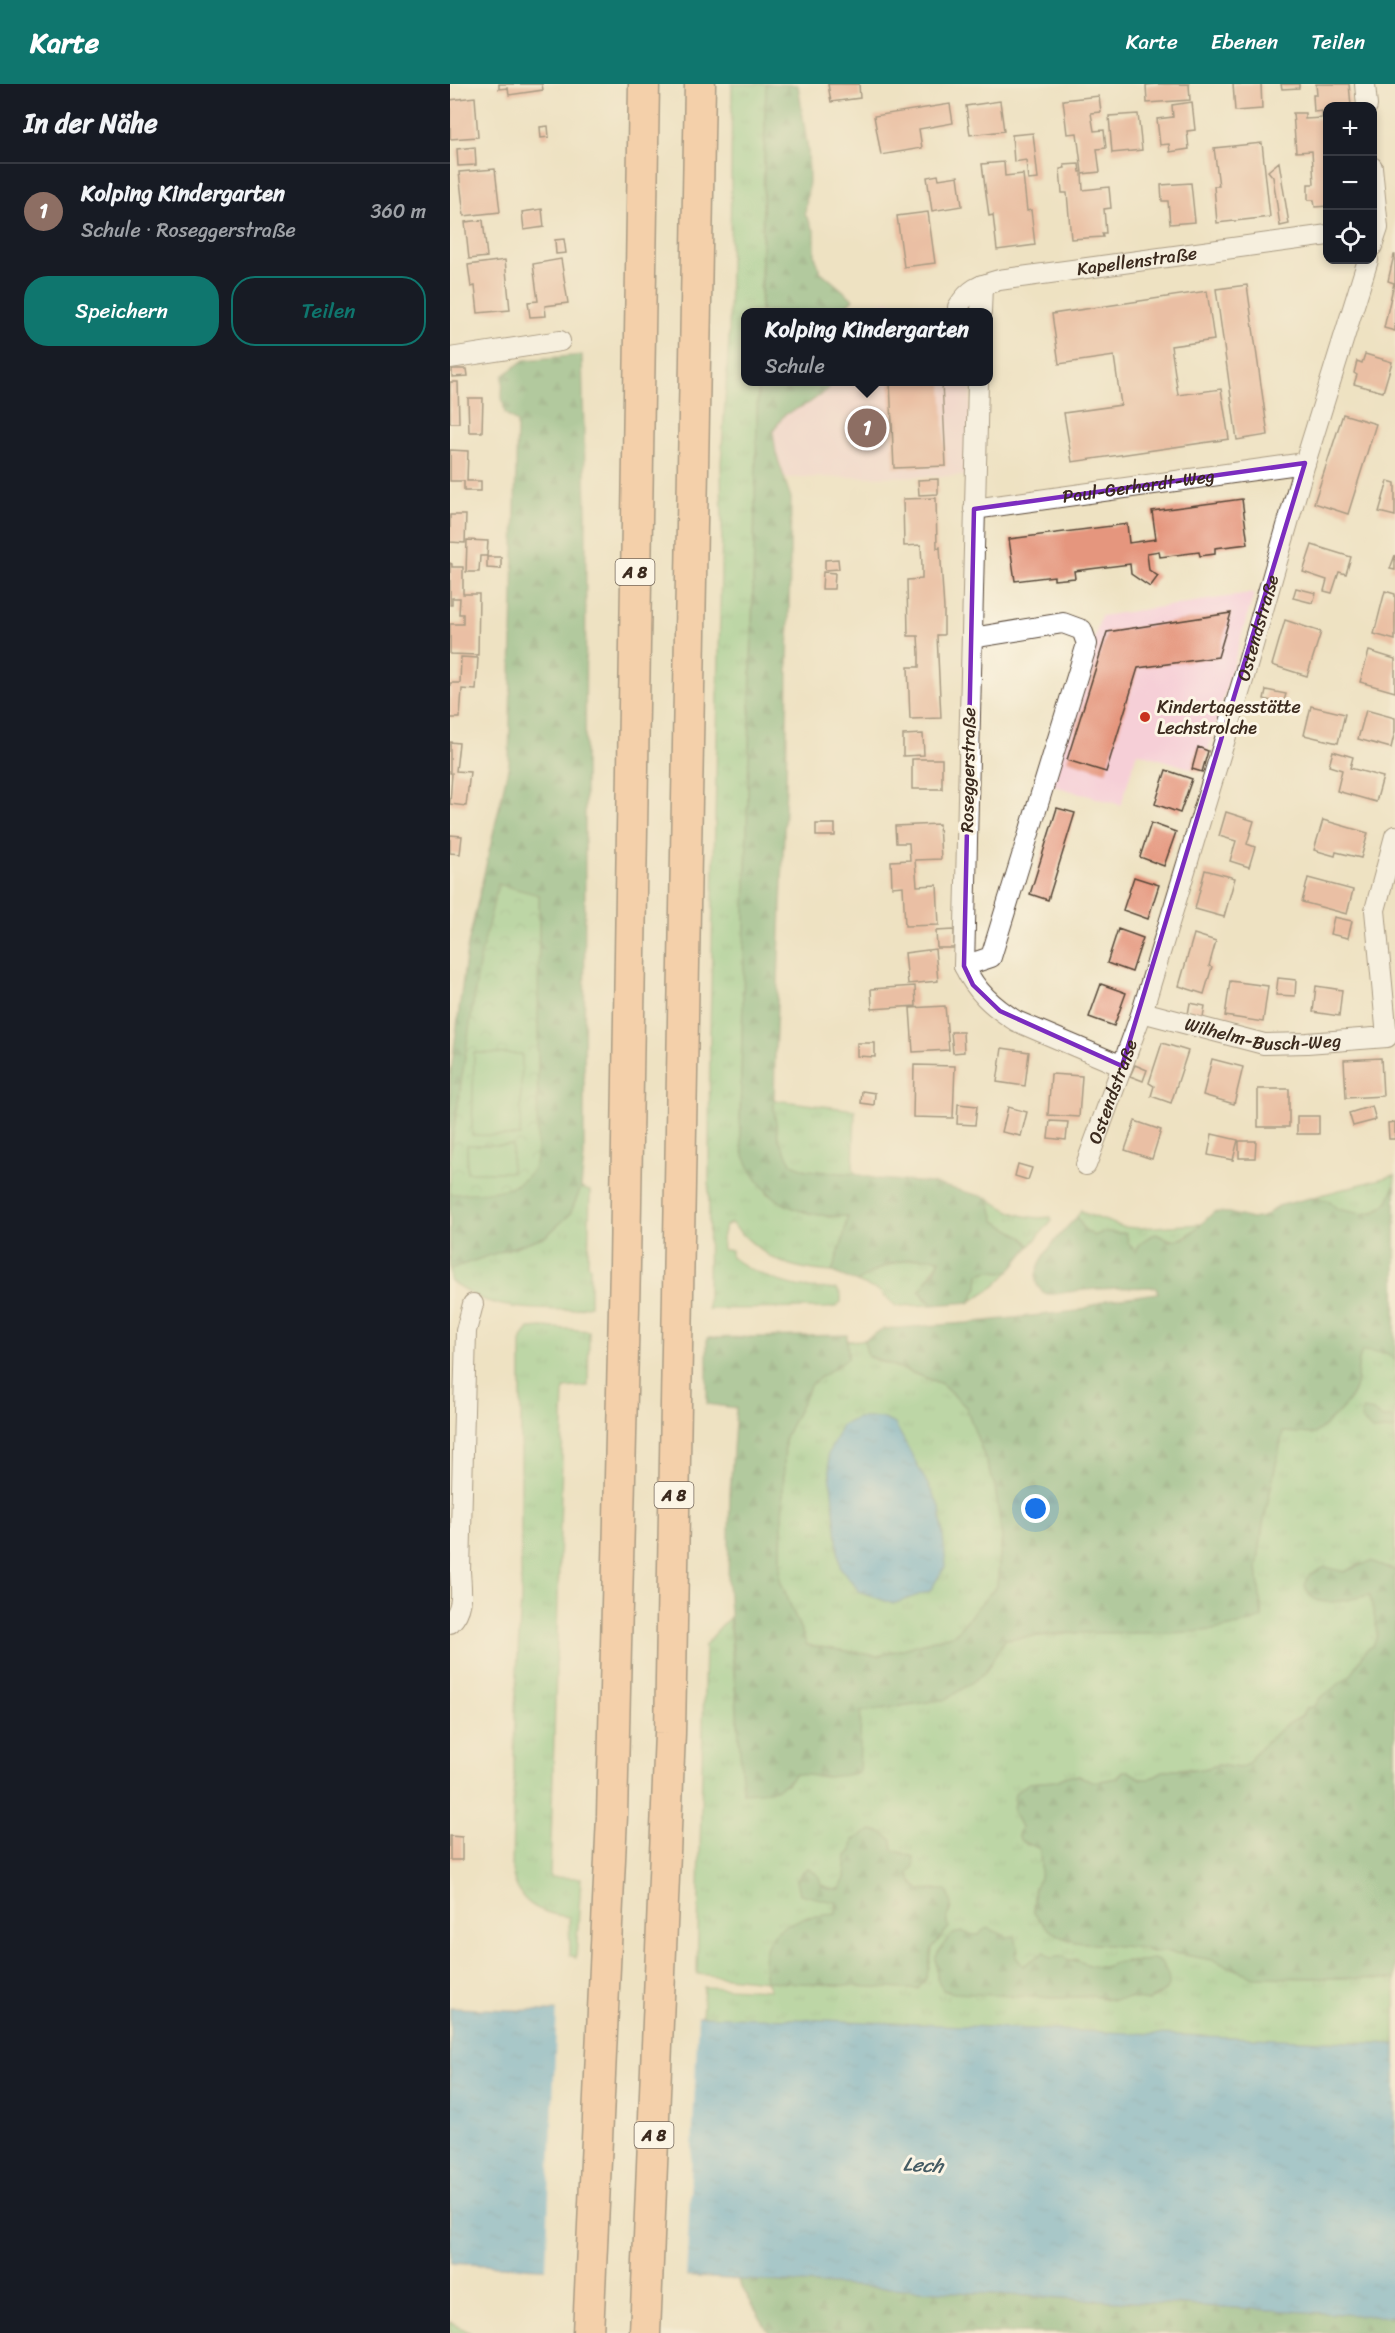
<!DOCTYPE html>
<html lang="de">
<meta charset="utf-8">
<style>
:root{--surface:#171b24;--page:#242831;--text:#f1f3f6;--muted:#9ea1a6;--line:#363941;--accent:#0f766e}
body{margin:0;font-family:Sriracha,sans-serif;background:var(--page);color:var(--text)}
.controls{position:absolute;right:18px;top:18px;display:grid;overflow:hidden;border-radius:12px;box-shadow:0 3px 9px #0003}
.controls button{width:54px;height:54px;display:grid;place-items:center;padding:0;border:0;border-bottom:2px solid var(--line);background:var(--surface);color:var(--text);font:30px sans-serif}
.you{position:absolute;left:586px;top:1425px;width:21px;height:21px;margin:-15px;border:4px solid #fff;border-radius:50%;background:#1a73e8;box-shadow:0 0 0 9px #1a73e833}
.badge{display:grid;place-items:center;width:39px;height:39px;border-radius:50%;background:var(--accent);color:#fff;font-size:20px;font-weight:700}
.pin{position:absolute;translate:-50% -50%;border:3px solid #fff;box-shadow:0 2px 6px #0006}
.popup{position:absolute;left:291px;top:224px;width:252px;height:78px;box-sizing:border-box;display:grid;place-content:center;border-radius:12px;background:var(--surface);filter:drop-shadow(0 2px 4px #0005);font-size:20px;white-space:nowrap;color:var(--muted)}
.popup b{font-size:22px;color:var(--text)}
.popup::after{content:'';position:absolute;left:50%;top:100%;margin-left:-12px;border:12px solid transparent;border-top-color:var(--surface)}
.list{margin:0;padding:0;list-style:none}
h2{display:flex;justify-content:space-between;align-items:center;height:78px;margin:0;padding:0 24px;font-size:26px}
h2 small{font-size:20px;font-weight:400;color:var(--muted)}
.list li{display:grid;grid-template-columns:39px 1fr auto;gap:18px;align-items:center;box-sizing:border-box;height:96px;padding:0 24px;border-top:2px solid var(--line)}
.list b{display:block;font-size:22px;white-space:nowrap}
.list p{margin:0;font-size:20px;white-space:nowrap;color:var(--muted)}
.list em{font-size:20px;font-style:normal;color:var(--muted)}
.actions{display:flex;gap:12px;padding:18px 24px}
.actions a{flex:1;padding:14px 0;border:2px solid var(--accent);border-radius:24px;text-align:center;font-size:21px;color:var(--accent)}
.actions .main{background:var(--accent);color:#fff}
.icon{flex:none;width:33px;height:33px;fill:none;stroke:currentColor;stroke-width:2;stroke-linecap:round;stroke-linejoin:round}
.map{position:relative;flex:none;width:945px;height:2249px;overflow:hidden}
header{display:flex;align-items:center;gap:36px;box-sizing:border-box;height:84px;padding:0 30px;background:var(--accent);color:#fff}
header strong{font-size:28px}
nav{display:flex;gap:33px;margin-inline-start:auto;font-size:21px}
main{display:flex}
aside{flex:1;background:var(--surface)}
.map>svg:first-child{display:block}
.built{fill:#f6cfd7}
.grass{fill:url(#grass-tufts);stroke:#5e7950;stroke-width:1.5;fill-rule:evenodd}
.forest{fill:url(#forest-firs);stroke:#526b48;stroke-width:1.5}
.park{fill:url(#park-crowns);stroke:#5e7950;stroke-width:1.5}
.pitch{fill:#81c883;stroke:#5e7950;stroke-width:1.5}
.water{fill:url(#water-ripples);stroke:#476876;stroke-width:1.5}
.pier{fill:#eee2c2}
.building{fill:#e5967e}
.lines{fill:none;stroke-linecap:round;stroke-linejoin:round}
.minor-casing{stroke:#564637;stroke-width:22}
.highway-casing{stroke:#564637;stroke-width:33}
.minor{stroke:#fff;stroke-width:20}
.highway{stroke:#fbbb8c;stroke-width:30}
.marked{fill:none;stroke:#7b2cbf;stroke-width:4.5;stroke-linejoin:round}
.poi-dot{fill:#c8321e;stroke:#fcf5e5;stroke-width:2}
.labels{text-anchor:middle;dominant-baseline:central;stroke-width:6;stroke-linejoin:round;paint-order:stroke}
.shield{fill:#fcf5e5;stroke:#75675a;stroke-width:1.5}
.shield-label{font-size:16px;font-weight:bold;fill:#3b2a1e}
.street-label{font-size:18px;fill:#3b2a1e;stroke:#fcf5e5}
.poi-label{font-size:18px;fill:#3b2a1e;stroke:#fcf5e5;text-anchor:start}
.water-label{font-size:20px;font-style:italic;fill:#455c64;stroke:#fcf5e5}
</style>
<header>
<strong>Karte</strong>
<nav><a>Karte</a><a>Ebenen</a><a>Teilen</a></nav>
</header>
<main>
<aside>
<h2>In der Nähe<small></small></h2>
<ul class="list">
<li><span class="badge" style="background:#8d6e63">1</span><div><b>Kolping Kindergarten</b><p>Schule · Roseggerstraße</p></div><em>360 m</em></li>
</ul>
<div class="actions"><a class="main">Speichern</a><a>Teilen</a></div>
</aside>
<div class="map">
<svg width="945" height="2249" viewBox="0 0 945 2249">
<defs>
<pattern id="grass-tufts" width="24" height="20" patternUnits="userSpaceOnUse" patternTransform="scale(1.5)"><rect width="24" height="20" fill="#81c883"/><path d="M3 7l-1-3M5 7V3M7 7l1-3M15 17l-1-3M17 17v-4M19 17l1-3" fill="none" stroke="#6ba36b"/></pattern>
<pattern id="forest-firs" width="22" height="20" patternUnits="userSpaceOnUse" patternTransform="scale(1.5)"><rect width="22" height="20" fill="#68ac71"/><path d="M5 1l3.5 6h-7zM16 11l3.5 6h-7z" fill="#578c5c"/></pattern>
<pattern id="park-crowns" width="20" height="18" patternUnits="userSpaceOnUse" patternTransform="scale(1.5)"><rect width="20" height="18" fill="#81c883"/><path d="M2 6a3 3 0 1 1 6 0M12 15a3 3 0 1 1 6 0" fill="none" stroke="#6ba36b"/></pattern>
<pattern id="water-ripples" width="26" height="14" patternUnits="userSpaceOnUse" patternTransform="scale(1.5)"><rect width="26" height="14" fill="#53a6ce"/><path d="M2 4q2-2 4 0t4 0M15 11q2-2 4 0t4 0" fill="none" stroke="#4687a7"/></pattern>
</defs>
<rect width="100%" height="100%" fill="#fcf5e5"/>
<filter id="ink" filterUnits="userSpaceOnUse"><feTurbulence type="fractalNoise" baseFrequency=".0167" numOctaves="2"/><feDisplacementMap in="SourceGraphic" scale="12" xChannelSelector="R" yChannelSelector="G"/><feConvolveMatrix kernelMatrix="1 2 1 2 8 2 1 2 1" color-interpolation-filters="sRGB"/></filter>
<filter id="wash" filterUnits="userSpaceOnUse"><feTurbulence type="fractalNoise" baseFrequency=".008" numOctaves="4" result="noise"/><feDisplacementMap in="SourceGraphic" scale="24" xChannelSelector="R" yChannelSelector="G"/><feGaussianBlur stdDeviation="1.35" result="paint"/><feColorMatrix in="noise" values="0 0 0 0 0 0 0 0 0 0 0 0 0 0 0 0 0 1.4 0 .05"/><feComposite in="paint" operator="in"/></filter>
<g filter="url(#wash)">
<rect width="100%" height="100%" fill="#eee2c2"/>
<path class="built" d="M438,216L449,222L475,220L481,228H411L421,221Z
M315,298H521L518,392L313,394Z
M804,509L752,688L687,668L671,721L601,701L651,532Z"/>
<path class="grass" d="M282,0H316L310,228H296V298H308L290,1041L295,1072L318,1110L378,1133L398,1131L393,1156L382,1188C332,1184 316,1175 281,1139L275,1142L272,1154L273,1166H281V1173C303,1189 333,1201 359,1204C369,1205 378,1204 387,1205L391,1211V1218L386,1223L376,1224L258,1225L260,947L272,444L271,380L279,255Z
M324,1016L405,1026L403,1084L405,1090C389,1089 353,1090 341,1079C327,1065 324,1034 324,1016Z
M945,1091C945,1100 942,1114 934,1121C922,1131 900,1134 886,1124C883,1122 883,1119 879,1117C874,1115 866,1115 860,1114Z
M131,1104L140,1107L138,1180L140,1183V1221C117,1230 61,1225 37,1217C24,1213 12,1204 0,1197V1185L96,1152L120,1130Z
M539,1114C558,1129 577,1136 601,1133L602,1136L580,1162L573,1153L545,1137Z
M631,1126L634,1129L673,1143L689,1144L752,1140C732,1154 731,1162 706,1150L686,1168L679,1160L654,1148L644,1152L634,1145L627,1133Z
M476,1173L490,1176L477,1195L474,1214L483,1221L446,1222L429,1207L407,1198C429,1182 449,1177 476,1173Z
M539,1187L559,1188L545,1202L520,1218L528,1203V1190Z
M93,1243L139,1247L138,1302L114,1304L100,1793L131,1794L126,1874L120,1871L119,1833C88,1829 67,1819 62,1786L65,1625L71,1514V1259L73,1252L79,1244Z
M414,1256L418,1273L492,1300L516,1323L545,1402L552,1453L547,1501L505,1550L428,1572L357,1561L330,1496L335,1353L361,1300L398,1274L397,1257Z
M912,1267L937,1269L945,1276V1334H932L924,1328L923,1347L945,1345V1487L941,1484L910,1480L894,1488L875,1483L856,1505L860,1512L884,1518L920,1510L926,1540L927,1552L923,1562L916,1566L901,1592L869,1615L865,1622L856,1625L851,1633L834,1642L804,1670L798,1680L789,1684L768,1681L749,1686L737,1684L713,1687L699,1695H691L678,1687H673L667,1694L645,1698L629,1692H617L606,1697L579,1699L565,1710L563,1727L571,1743L568,1752L577,1761H584L590,1765L591,1784L590,1794L585,1803L583,1828L598,1845L625,1858L693,1864L702,1868H719L763,1876L804,1893L945,1895V1960L252,1933L254,1903L320,1906L316,1897L247,1890L255,1561L279,1534L294,1708L337,1700L344,1690L378,1693L410,1628L497,1615L534,1590L555,1555L812,1534L807,1484L813,1440L833,1347L865,1350C877,1339 902,1319 905,1304C909,1291 906,1280 912,1267ZM403,1756L454,1769C457,1784 458,1796 470,1806L487,1805L501,1824L497,1833L499,1843L482,1864L479,1885L455,1905L426,1903L345,1838L355,1833L386,1830L388,1819L347,1796L352,1788L358,1785C368,1798 373,1806 390,1805L395,1794L397,1772L402,1767ZM512,1848C540,1859 542,1836 568,1865L566,1873L573,1882L594,1869L601,1874C610,1872 617,1878 626,1875L636,1882L653,1883L676,1877L689,1878L715,1907L698,1917L678,1913L663,1916L643,1912L607,1914L498,1908L493,1906L486,1873L497,1859Z
M0,2238L21,2249H0Z"/>
<path class="forest" d="M316,0L348,1L358,66L359,97L355,130L365,148V172L370,187L403,215L390,228H311Z
M132,271L136,429L134,1073L131,1104L120,1130L96,1152L0,1185V1109L45,1107L67,1101L87,1068L89,811L30,875L0,1072V995L17,865L59,680L67,339L55,329L52,313L53,292L74,276Z
M308,298H384L376,307L359,319L334,331L323,347L326,369L341,414L336,700L325,970L324,1026L328,1054L341,1079L355,1086L405,1090L428,1095L481,1099L539,1114L545,1137L573,1153L580,1162L559,1188L539,1187L529,1190L528,1203L520,1218L483,1221L469,1207L486,1185L490,1175C460,1170 431,1181 407,1198L382,1188L393,1156L398,1132C351,1134 315,1120 295,1074C291,1064 291,1051 290,1041Z
M945,1100V1276L937,1269L912,1267C906,1280 909,1291 905,1304C901,1319 877,1339 865,1350L833,1348L813,1440L807,1484L812,1534C755,1556 685,1547 624,1549C601,1549 578,1553 555,1555L534,1590L497,1615L411,1628L409,1689L378,1693L345,1690C328,1710 317,1707 293,1709L278,1500L280,1408L286,1324L257,1320V1254L397,1251L398,1274L361,1300L335,1353L330,1496L357,1561L428,1572L505,1550L547,1501L552,1453L545,1402L516,1323L492,1300L418,1272L414,1256L433,1245L517,1239L628,1227L656,1216L708,1209L706,1204L701,1203C674,1204 645,1204 618,1208C611,1209 601,1212 595,1209C566,1193 614,1146 627,1133L634,1145L644,1152L654,1148L676,1149L679,1160L686,1168C690,1158 695,1154 706,1150L720,1157L736,1154L764,1128L779,1129L801,1135L813,1133L828,1122L860,1114L880,1117L887,1125L913,1130L926,1128L938,1118Z
M913,1326L924,1328L932,1334H945V1345L923,1347L911,1335Z
M921,1477L945,1487V1895L804,1893L763,1876L719,1868H701L693,1864L625,1858L611,1853L598,1845L583,1828L585,1803L590,1794L591,1784L590,1765L571,1757L568,1752L571,1743L563,1727L565,1709L579,1699L606,1697L617,1692H629L645,1698L667,1694L673,1687H678L691,1695H699L713,1687L723,1685L749,1686L768,1681L789,1684L798,1680L804,1670L834,1642L851,1633L856,1625L865,1622L869,1615L901,1591L916,1566L923,1562L927,1552L926,1540L920,1511C901,1514 862,1530 855,1501L860,1491L875,1483L894,1488Z
M422,1746L433,1749L442,1756L443,1766L464,1773V1783L458,1790L463,1800L470,1806H496C503,1816 502,1823 497,1833L499,1843L482,1864L477,1893L468,1905H455L316,1897C305,1844 342,1833 386,1830L387,1819L350,1810L347,1796L352,1788L358,1785C367,1789 370,1792 371,1801L379,1805H390L395,1794L397,1772L402,1767L403,1756Z
M538,1844L558,1853L565,1852L568,1865L566,1873L573,1882L594,1868L601,1874L614,1872L620,1877C631,1874 637,1884 652,1883C658,1883 664,1878 670,1878C677,1877 682,1880 689,1878C694,1878 698,1875 703,1875C714,1877 720,1892 719,1902L715,1907L698,1917L678,1914L663,1916L643,1912L607,1914L543,1911L504,1909L493,1906L487,1894L486,1873L489,1867L503,1850L512,1848L523,1851H529L533,1846Z
M287,2195L945,2233V2249H319Z"/>
<path class="park" d="M48,800L89,811L87,1068C86,1074 85,1082 82,1086C66,1111 30,1108 4,1110L0,1109V1072L30,875Z"/>
<path class="pitch" d="M24,969L72,970L70,1052L22,1051Z
M17,1061H62L61,1088H17Z"/>
<path class="water" d="M407,1334H431L445,1340L490,1423L496,1481L480,1507L443,1520L409,1507L390,1483L378,1370L392,1341Z
M0,1924L372,1936L945,1960V2233L0,2179Z"/>
<path class="pier" d="M107,1925L248,1929L236,2195L96,2187Z"/>
<g id="blocks">
<path class="building" d="M49,0H92L93,6L59,11L58,4L49,5Z
M378,0H409L410,14L381,18Z
M706,0H739L740,16L697,19L696,1Z
M783,0H811L812,25L785,27Z
M831,0H849V4L832,5Z
M866,0H899L901,22H878V122L865,123L864,116H858V100H864L862,67L846,68L843,29H855V35L872,34V27L864,28L863,11H867Z
M649,12L651,28L641,29L644,47L654,46L656,64L647,65L650,88L632,90L633,106L659,103L661,124L654,125L656,149H652L653,153L621,155L617,109H612L610,85L615,84L614,81L629,80L630,88H632L627,49L617,50L613,16Z
M25,13L28,53L0,55V16Z
M550,17L554,47L520,51L516,22Z
M742,18L745,46L737,47L739,65L720,68L719,60L710,61L707,35L723,33L722,21Z
M500,20L503,39L469,45L472,64L431,71L424,32Z
M688,30L692,66L662,69L659,32Z
M98,42L99,53L91,54L90,43Z
M583,49L588,95L578,96L576,76L564,78L562,51Z
M812,59L820,133L767,139L764,102H769L764,64Z
M25,63L26,81L8,82L7,65Z
M554,78L555,92L573,90L577,127L581,126L585,161L547,166L543,131L539,132L532,80Z
M829,78L839,140L830,142L823,93L818,87Z
M45,85L50,128L14,132L9,88Z
M488,91L489,95L508,92L512,122L482,127L477,93Z
M741,99L745,138L720,140L718,117H712L711,101Z
M92,125L94,143L74,146L72,128Z
M478,128L485,179L454,183L447,132Z
M33,136L37,173L19,175L15,138Z
M114,155L116,169L106,170L105,156Z
M944,171H945V247L934,244L944,199L938,197Z
M111,175L118,219L95,222L96,232L80,233L78,218L88,217L83,180Z
M55,176L60,226L28,229L25,202L21,203L18,181Z
M797,201L818,351L787,356L766,205Z
M757,207L764,256L721,262L728,311L771,305L779,355L622,378L614,329L671,321L664,272L609,280L602,230Z
M915,270L942,278L933,308L904,300L907,291L904,289L907,277L912,279Z
M2,285H17L18,292L2,293Z
M0,298H8L9,339H0Z
M440,298H492L496,382L444,384Z
M18,314H33L32,348H19Z
M893,330L926,340L898,430L864,419Z
M0,366L18,367L17,397H31V407H14V397H0Z
M488,395V410L469,411L468,396Z
M938,397L945,399V432L929,428Z
M486,414L487,464L490,463L494,525V551H487L491,634L460,635L458,583H469V569L468,552H458L457,496L472,495V482L471,461L454,462L453,415Z
M792,415L798,460L765,464V470L750,472L749,468L710,473L709,467L697,469L699,486L708,492L700,503L681,490L680,480L624,487L625,494L604,496V492L565,497L559,455L677,440L679,459L706,455L702,427Z
M0,431H16L15,459L0,458Z
M17,456L38,457L37,472H30L29,488H16Z
M862,461L901,473L896,490L889,488L882,509L874,507L877,496L853,488Z
M945,471V486L940,485Z
M37,473H51V485L37,484Z
M388,475L389,485L375,486V476Z
M0,479L2,480V483H13V510H29L28,571L0,570V540H13V530H9L10,514H2V521H0Z
M373,488L385,489L384,505H372Z
M846,504L866,509L863,519L843,514Z
M935,507L945,510V556L924,550Z
M781,529L768,573L688,584L656,688L617,676L657,548Z
M835,536L871,548L857,592L822,581Z
M919,567L945,575V608L910,598Z
M11,573L28,574L26,606L12,605L10,634H0V599H10Z
M816,606L836,610L833,620L814,615Z
M861,622L895,630L888,659L854,651Z
M916,626L945,634V647L941,664L908,655Z
M473,650L474,671L453,672V651Z
M0,658L9,659L6,687L20,688L16,722L0,720L2,689H0Z
M748,663L758,667L752,688L742,685Z
M883,667L903,673L900,684L933,693L926,718L887,707L892,686L879,682Z
M462,675H492V705H462Z
M716,686L742,695L730,729L705,720Z
M607,724L625,729L598,816L580,810Z
M776,728L804,737L797,760L805,763L799,783L780,777L786,757L769,752Z
M873,736L918,749L911,774L886,768L885,772L864,766Z
M701,739L726,748L714,782L690,773Z
M366,740H385V752H366Z
M489,740L491,775L465,776L467,802L487,801L489,841L455,842L453,802L442,803L441,777L460,776L459,759H446L445,742Z
M0,751L12,752L10,770L0,769Z
M755,786L785,794L774,833L745,825Z
M684,793L709,801L698,835L673,826Z
M858,794L903,806L897,830L852,818Z
M884,833L902,837L898,854L880,850Z
M668,845L693,854L682,888L657,879Z
M504,846V864H487L486,847Z
M744,850L766,857L759,882L762,883L754,910L729,902Z
M485,865L488,897L458,900L455,869Z
M828,894L846,896L845,912L826,911Z
M780,897L818,902L813,938L775,932Z
M651,900L676,909L664,942L639,933Z
M465,902L466,922L422,925L421,905Z
M866,902L892,906L889,932L863,928Z
M740,919L755,922L752,939L737,936Z
M495,922L499,966L463,968L460,924Z
M501,948H513L514,968L503,969Z
M407,959H425V973L407,972Z
M712,959L738,967L721,1019L701,1012L704,1002L699,999Z
M552,964L579,968L575,1002L547,998Z
M931,974L933,1012L896,1014L894,976Z
M762,975L793,983L784,1020L753,1011Z
M464,981L505,982L503,1034L463,1033Z
M685,981L697,986L693,997L680,992Z
M601,990L632,992L629,1033L598,1031Z
M808,1005H839V1043H808Z
M412,1007L425,1009L424,1021L411,1019Z
M508,1020L527,1022L525,1041L507,1040Z
M922,1022L926,1036L903,1042L899,1029Z
M558,1023L577,1028L571,1052L552,1048Z
M847,1032H869V1050H847Z
M600,1037L618,1038L616,1056L598,1054Z
M685,1037L711,1046L702,1075L675,1066Z
M945,1038V1055H939L938,1039Z
M762,1050L788,1056L783,1076L758,1071Z
M789,1057H806L805,1074H789Z
M568,1080L582,1084L578,1096L565,1092Z
M0,1752L12,1753V1776H0Z"/>
</g>
</g>
<g filter="url(#ink)">
<use href="#blocks" fill-opacity="0" stroke="#564637" stroke-width="1.5"/>
<g class="lines">
<defs>
<g id="minor">
<path d="M915,0L917,22"/>
<path d="M922,83L928,144L922,162"/>
<path id="s1" d="M508,223C520,204 528,202 549,196L878,151"/>
<path d="M531,228L532,201"/>
<path d="M0,274L110,257"/>
<path d="M528,298L514,882C526,907 542,922 566,937L672,982"/>
<path id="s2" d="M524,425L855,379"/>
<path d="M514,882L541,873L637,560L632,546L613,539L522,554"/>
<path id="s3" d="M692,928L814,960L857,959L937,953L925,826L945,752"/>
<path id="s4" d="M636,1081L692,928L793,596L855,379L918,176"/>
<path d="M0,1539C15,1524 11,1507 10,1487L16,1247L23,1220"/>
</g>
<path id="highway" d="M138,2249L162,1732L175,1181L194,0
M195,2249L220,1649L250,0"/>
</defs>
<use href="#minor" class="minor-casing"/>
<use href="#highway" class="highway-casing"/>
<use href="#minor" class="minor"/>
<use href="#highway" class="highway"/>
</g>
</g>
<path d="M0 0H945V2249H0ZM855,379L672,982L550,927L523,901L514,882L524,425Z" fill="#eee2c2" fill-opacity=".55" fill-rule="evenodd"/>
<path class="marked" d="M855,379L672,982L550,927L523,901L514,882L524,425Z"/>
<circle class="poi-dot" cx="695" cy="633" r="6"/>
<g class="labels">
<g class="shield">
<rect x="165.5" y="475" width="39" height="26" rx="4.5"/>
<rect x="204.5" y="1398" width="39" height="26" rx="4.5"/>
<rect x="184.5" y="2038" width="39" height="26" rx="4.5"/>
</g>
<g class="shield-label">
<text x="185" y="488">A 8</text>
<text x="224" y="1411">A 8</text>
<text x="204" y="2051">A 8</text>
</g>
<g class="street-label">
<text stroke="none"><textPath href="#s1" startOffset="190">Kapellenstraße</textPath></text>
<text stroke="none"><textPath href="#s2" startOffset="166">Paul-Gerhardt-Weg</textPath></text>
<text stroke="none"><textPath href="#s4" startOffset="564">Ostendstraße</textPath></text>
<text transform="translate(518 686) rotate(-89)">Roseggerstraße</text>
<text stroke="none"><textPath href="#s3" startOffset="124">Wilhelm-Busch-Weg</textPath></text>
<text stroke="none"><textPath href="#s4" startOffset="78">Ostendstraße</textPath></text>
</g>
<g class="poi-label">
<text x="707" y="623">Kindertagesstätte<tspan x="707" dy="21">Lechstrolche</tspan></text>
</g>
<g class="water-label">
<text transform="translate(473 2081) rotate(3)">Lech</text>
</g>
</g>
</svg>
<div class="controls">
<button>+</button>
<button>−</button>
<button><svg class="icon" aria-label="locate" viewBox="0 0 24 24"><circle cx="12" cy="12" r="6"/><path d="M12 2v4M12 18v4M2 12h4M18 12h4"/></svg></button>
</div>
<div class="you"></div>
<div class="pin badge" style="left:417px;top:344px;background:#8d6e63">1</div>
<div class="popup"><b>Kolping Kindergarten</b>Schule</div>
</div>
</main>
